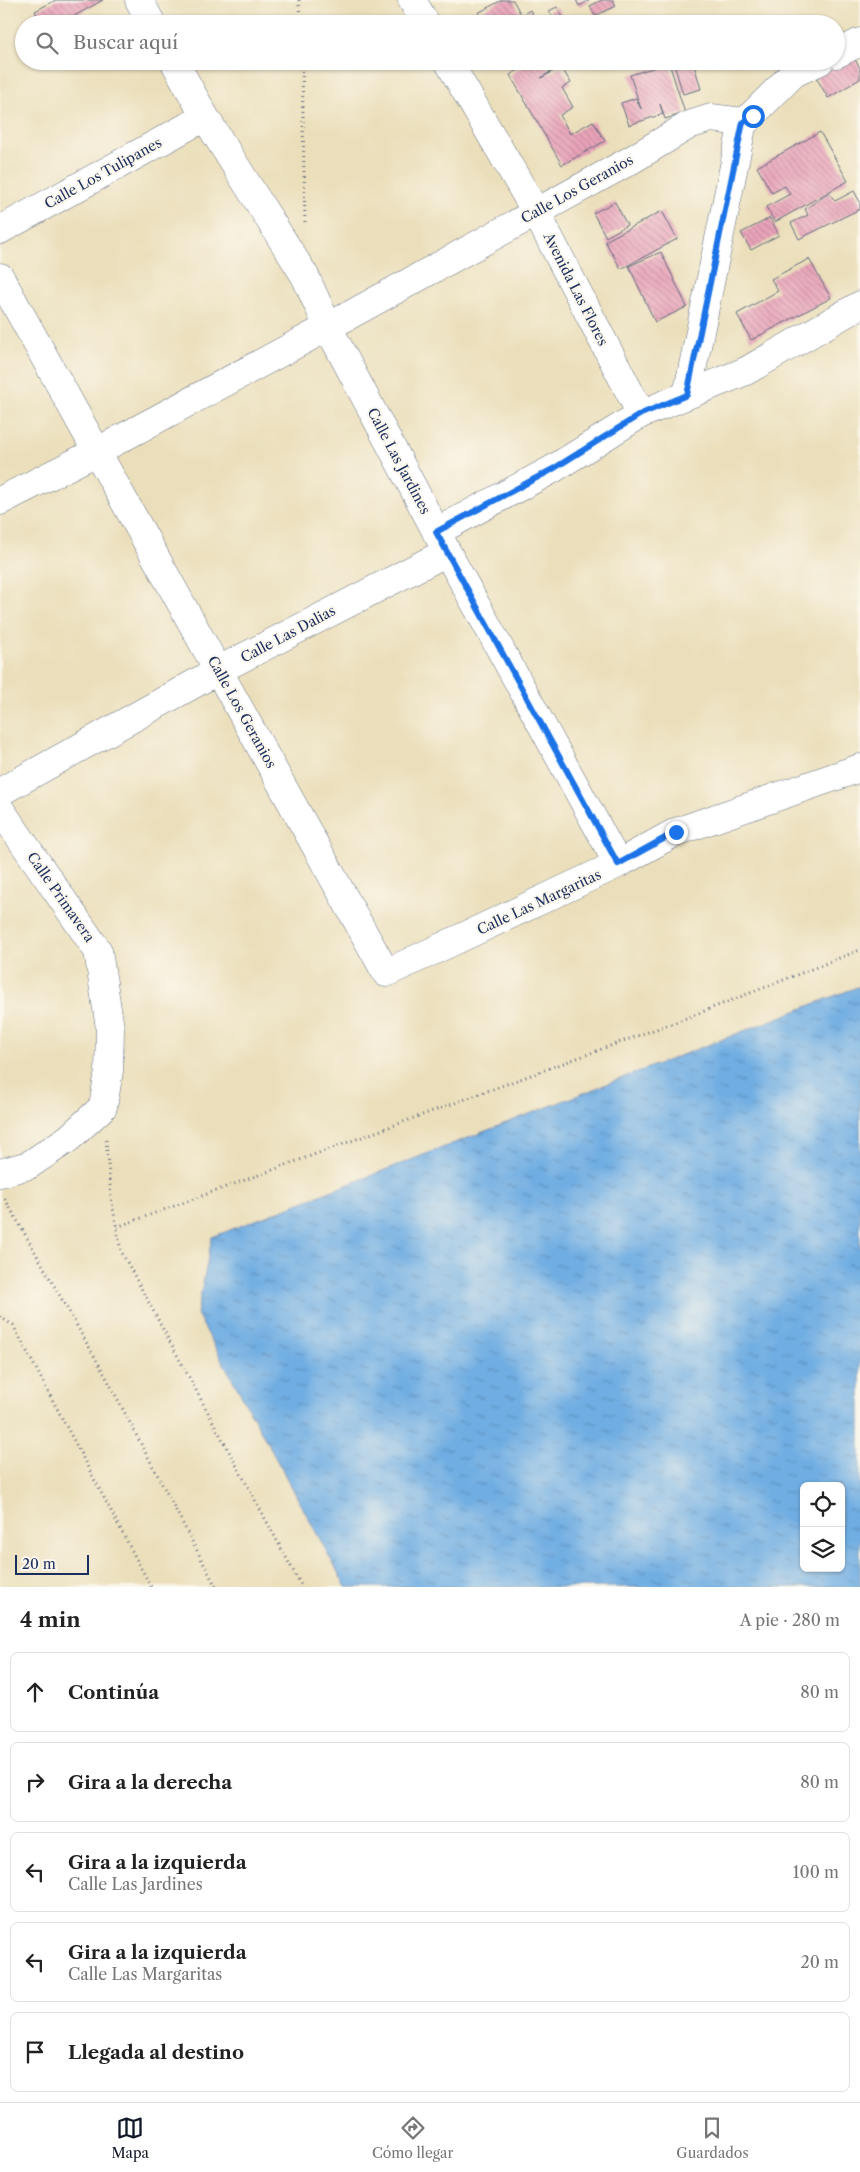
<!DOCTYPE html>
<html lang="es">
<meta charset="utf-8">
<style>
:root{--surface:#fff;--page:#f6f6f6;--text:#222;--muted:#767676;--line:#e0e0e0;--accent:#111827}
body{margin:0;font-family:"Libre Caslon Text",serif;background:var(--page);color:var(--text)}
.controls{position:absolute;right:15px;bottom:15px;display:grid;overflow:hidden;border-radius:8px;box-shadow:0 1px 4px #0004}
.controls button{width:45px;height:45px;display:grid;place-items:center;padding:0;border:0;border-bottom:1px solid var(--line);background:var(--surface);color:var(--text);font:25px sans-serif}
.scale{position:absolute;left:15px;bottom:12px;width:74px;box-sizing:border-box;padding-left:5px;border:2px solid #1b2f5e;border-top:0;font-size:14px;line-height:18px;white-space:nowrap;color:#1b2f5e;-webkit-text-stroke:4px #fbf7ec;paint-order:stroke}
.stop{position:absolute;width:15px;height:15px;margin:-11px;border:4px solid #1a73e8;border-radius:50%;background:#fff}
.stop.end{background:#1a73e8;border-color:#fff;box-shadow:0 1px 5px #0008}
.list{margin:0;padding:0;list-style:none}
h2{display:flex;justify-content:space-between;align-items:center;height:65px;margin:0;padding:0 20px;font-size:21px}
h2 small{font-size:16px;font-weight:400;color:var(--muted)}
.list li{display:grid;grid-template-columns:32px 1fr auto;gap:15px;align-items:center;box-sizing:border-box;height:80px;margin:0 10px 10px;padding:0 10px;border:1px solid var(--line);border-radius:8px}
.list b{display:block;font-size:19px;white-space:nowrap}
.list p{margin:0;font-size:16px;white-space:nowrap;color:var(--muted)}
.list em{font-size:16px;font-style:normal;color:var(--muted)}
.icon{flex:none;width:28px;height:28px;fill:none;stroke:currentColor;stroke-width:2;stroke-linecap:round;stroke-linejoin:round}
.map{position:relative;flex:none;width:860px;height:1587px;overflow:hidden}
.search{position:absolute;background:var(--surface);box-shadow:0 1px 4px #0004;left:15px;right:15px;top:15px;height:55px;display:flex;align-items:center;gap:12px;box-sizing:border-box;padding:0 18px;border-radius:28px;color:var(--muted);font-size:19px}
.sheet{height:515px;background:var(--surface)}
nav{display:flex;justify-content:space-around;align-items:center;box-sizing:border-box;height:70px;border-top:1px solid var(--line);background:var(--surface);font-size:14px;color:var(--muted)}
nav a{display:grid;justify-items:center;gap:2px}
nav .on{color:var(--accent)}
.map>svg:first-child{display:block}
.water{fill:url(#water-ripples);stroke:#466ea0;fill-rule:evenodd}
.building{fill:url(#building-back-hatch)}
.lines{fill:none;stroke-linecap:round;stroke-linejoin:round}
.minor-casing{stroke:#646d7f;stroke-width:29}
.path{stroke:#646d7f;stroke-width:3;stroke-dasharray:1 4;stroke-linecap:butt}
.minor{stroke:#fff;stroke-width:28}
.route{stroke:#1a73e8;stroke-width:6}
.labels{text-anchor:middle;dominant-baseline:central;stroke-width:4;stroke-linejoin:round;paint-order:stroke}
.street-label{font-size:14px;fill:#1b2f5e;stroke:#fbf7ec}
</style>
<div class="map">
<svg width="860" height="1587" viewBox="0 0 860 1587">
<defs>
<pattern id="water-ripples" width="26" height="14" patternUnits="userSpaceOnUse" patternTransform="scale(1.25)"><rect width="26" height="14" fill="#70ade2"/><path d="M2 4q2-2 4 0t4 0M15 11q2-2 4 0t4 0" fill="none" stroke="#5b8dba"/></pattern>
<pattern id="building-back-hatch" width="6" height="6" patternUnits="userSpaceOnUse" patternTransform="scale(1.25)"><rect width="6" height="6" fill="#eaa4ba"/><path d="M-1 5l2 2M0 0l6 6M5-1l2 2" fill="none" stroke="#bd869a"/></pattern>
</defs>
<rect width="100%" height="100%" fill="#fbf7ec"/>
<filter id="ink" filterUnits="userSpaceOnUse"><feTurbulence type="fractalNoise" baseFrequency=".02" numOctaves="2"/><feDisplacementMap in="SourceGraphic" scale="10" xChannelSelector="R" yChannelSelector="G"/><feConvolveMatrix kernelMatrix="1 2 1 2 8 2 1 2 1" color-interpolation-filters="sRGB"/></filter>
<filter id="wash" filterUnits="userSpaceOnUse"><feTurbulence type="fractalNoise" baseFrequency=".0096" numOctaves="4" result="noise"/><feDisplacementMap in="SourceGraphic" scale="20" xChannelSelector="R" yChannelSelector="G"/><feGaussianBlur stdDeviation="1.12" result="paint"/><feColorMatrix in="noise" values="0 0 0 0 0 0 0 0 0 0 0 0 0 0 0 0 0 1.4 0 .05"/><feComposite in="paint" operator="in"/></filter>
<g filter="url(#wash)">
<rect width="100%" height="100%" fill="#ebdfbb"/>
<path class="water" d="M860,986V1587H346L197,1314L212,1237ZM804,1486H841V1568H804Z"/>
<g id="blocks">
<path class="building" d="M56,0H103L60,24H42L35,11Z
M502,0H513L520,13L499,24H484L478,13Z
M576,0H590L579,6Z
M602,0H613L616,6L595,16L590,6Z
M557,7L567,24H557L549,11Z
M530,10L538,24H507Z
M853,56L860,68V79L828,98L816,77Z
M506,61H530L510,70Z
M532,61H544L550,72L541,78L561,67L571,83L562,88L573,107L560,115L570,134L593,121L605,141L562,165L510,75Z
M673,61H693L701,89L683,94Z
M669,63L685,113L665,119L660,104L663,114L629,125L621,103L636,98L641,109L630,75Z
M820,132L848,181L775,222L766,207L790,194L785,186L772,193L757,167Z
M854,191L860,202V209L799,239L791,223L808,215L805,209L829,193L835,201Z
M615,202L627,225L606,237L593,213Z
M662,211L677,239L621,269L605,241Z
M770,218L779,235L751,250L741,233Z
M661,252L687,307L655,322L629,266Z
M809,259L831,298L751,340L737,314L778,291L771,279Z"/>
</g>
</g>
<g filter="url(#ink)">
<use href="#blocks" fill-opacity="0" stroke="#646d7f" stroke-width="1"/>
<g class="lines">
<defs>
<path id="minor" d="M139,0L152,24
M412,0L426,24
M836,54L860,42
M174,61L205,117L305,276L328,327L447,552L618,864
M448,61L536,212L641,414
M0,230L205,117
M0,277L386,973L618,864L676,832L860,768
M687,395L743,122
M0,501L96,452L328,327L633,159L689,125L711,118L743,122L747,120L794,73L820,61
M436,532L553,469L641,414L746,371L860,305
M0,792L219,670L447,552
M0,809L98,951L110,1028L109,1071L103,1107L69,1138L29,1165L0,1173"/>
</defs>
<use href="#minor" class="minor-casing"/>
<path class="path" d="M299,0L300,24
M302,61L305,226
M106,1140L111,1197L121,1251L302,1587
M5,1199L106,1377L216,1587
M117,1227L689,1017L860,950
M0,1317L13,1325L151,1587"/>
<use href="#minor" class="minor"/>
</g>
</g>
<g class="lines" filter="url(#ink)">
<path class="route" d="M676,832L618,864L436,532L553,469L641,414L687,395L743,122L753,116"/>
</g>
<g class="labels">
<g class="street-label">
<text transform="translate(103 173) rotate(-29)">Calle Los Tulipanes</text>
<text transform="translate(577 189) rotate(-29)">Calle Los Geranios</text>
<text transform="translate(576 289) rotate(63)">Avenida Las Flores</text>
<text transform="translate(399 461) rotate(62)">Calle Las Jardines</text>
<text transform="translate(288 634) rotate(-28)">Calle Las Dalias</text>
<text transform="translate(242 712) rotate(61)">Calle Los Geranios</text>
<text transform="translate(61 897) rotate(55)">Calle Primavera</text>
<text transform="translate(539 902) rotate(-25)">Calle Las Margaritas</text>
</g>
</g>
</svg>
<div class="controls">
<button><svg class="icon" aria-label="locate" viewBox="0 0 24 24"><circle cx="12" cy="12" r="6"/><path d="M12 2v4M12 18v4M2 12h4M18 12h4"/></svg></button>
<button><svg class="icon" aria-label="layers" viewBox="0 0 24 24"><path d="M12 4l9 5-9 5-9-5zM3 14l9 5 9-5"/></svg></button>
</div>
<div class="scale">20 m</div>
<div class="stop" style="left:753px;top:116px"></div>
<div class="stop end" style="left:676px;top:832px"></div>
<div class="search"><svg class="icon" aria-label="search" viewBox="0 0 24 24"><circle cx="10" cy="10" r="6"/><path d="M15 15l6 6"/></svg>Buscar aquí</div>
</div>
<section class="sheet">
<h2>4 min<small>A pie · 280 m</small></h2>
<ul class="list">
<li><svg class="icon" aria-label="ahead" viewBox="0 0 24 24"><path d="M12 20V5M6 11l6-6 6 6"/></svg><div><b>Continúa</b></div><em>80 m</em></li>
<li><svg class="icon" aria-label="right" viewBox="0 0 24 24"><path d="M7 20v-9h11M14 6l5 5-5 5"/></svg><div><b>Gira a la derecha</b></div><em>80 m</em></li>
<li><svg class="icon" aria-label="left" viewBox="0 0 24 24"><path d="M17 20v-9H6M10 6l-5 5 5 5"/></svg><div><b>Gira a la izquierda</b><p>Calle Las Jardines</p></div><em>100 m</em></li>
<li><svg class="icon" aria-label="left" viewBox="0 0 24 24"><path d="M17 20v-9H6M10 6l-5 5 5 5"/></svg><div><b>Gira a la izquierda</b><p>Calle Las Margaritas</p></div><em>20 m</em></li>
<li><svg class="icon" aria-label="arrive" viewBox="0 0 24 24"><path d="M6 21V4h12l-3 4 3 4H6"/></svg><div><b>Llegada al destino</b></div></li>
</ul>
</section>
<nav>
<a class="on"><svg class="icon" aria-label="map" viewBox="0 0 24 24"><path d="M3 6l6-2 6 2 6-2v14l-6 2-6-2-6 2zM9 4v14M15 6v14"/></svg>Mapa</a>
<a><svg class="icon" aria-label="directions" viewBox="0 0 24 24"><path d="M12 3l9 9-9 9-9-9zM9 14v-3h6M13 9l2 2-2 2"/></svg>Cómo llegar</a>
<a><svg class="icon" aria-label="saved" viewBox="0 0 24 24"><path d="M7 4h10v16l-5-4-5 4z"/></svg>Guardados</a>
</nav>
